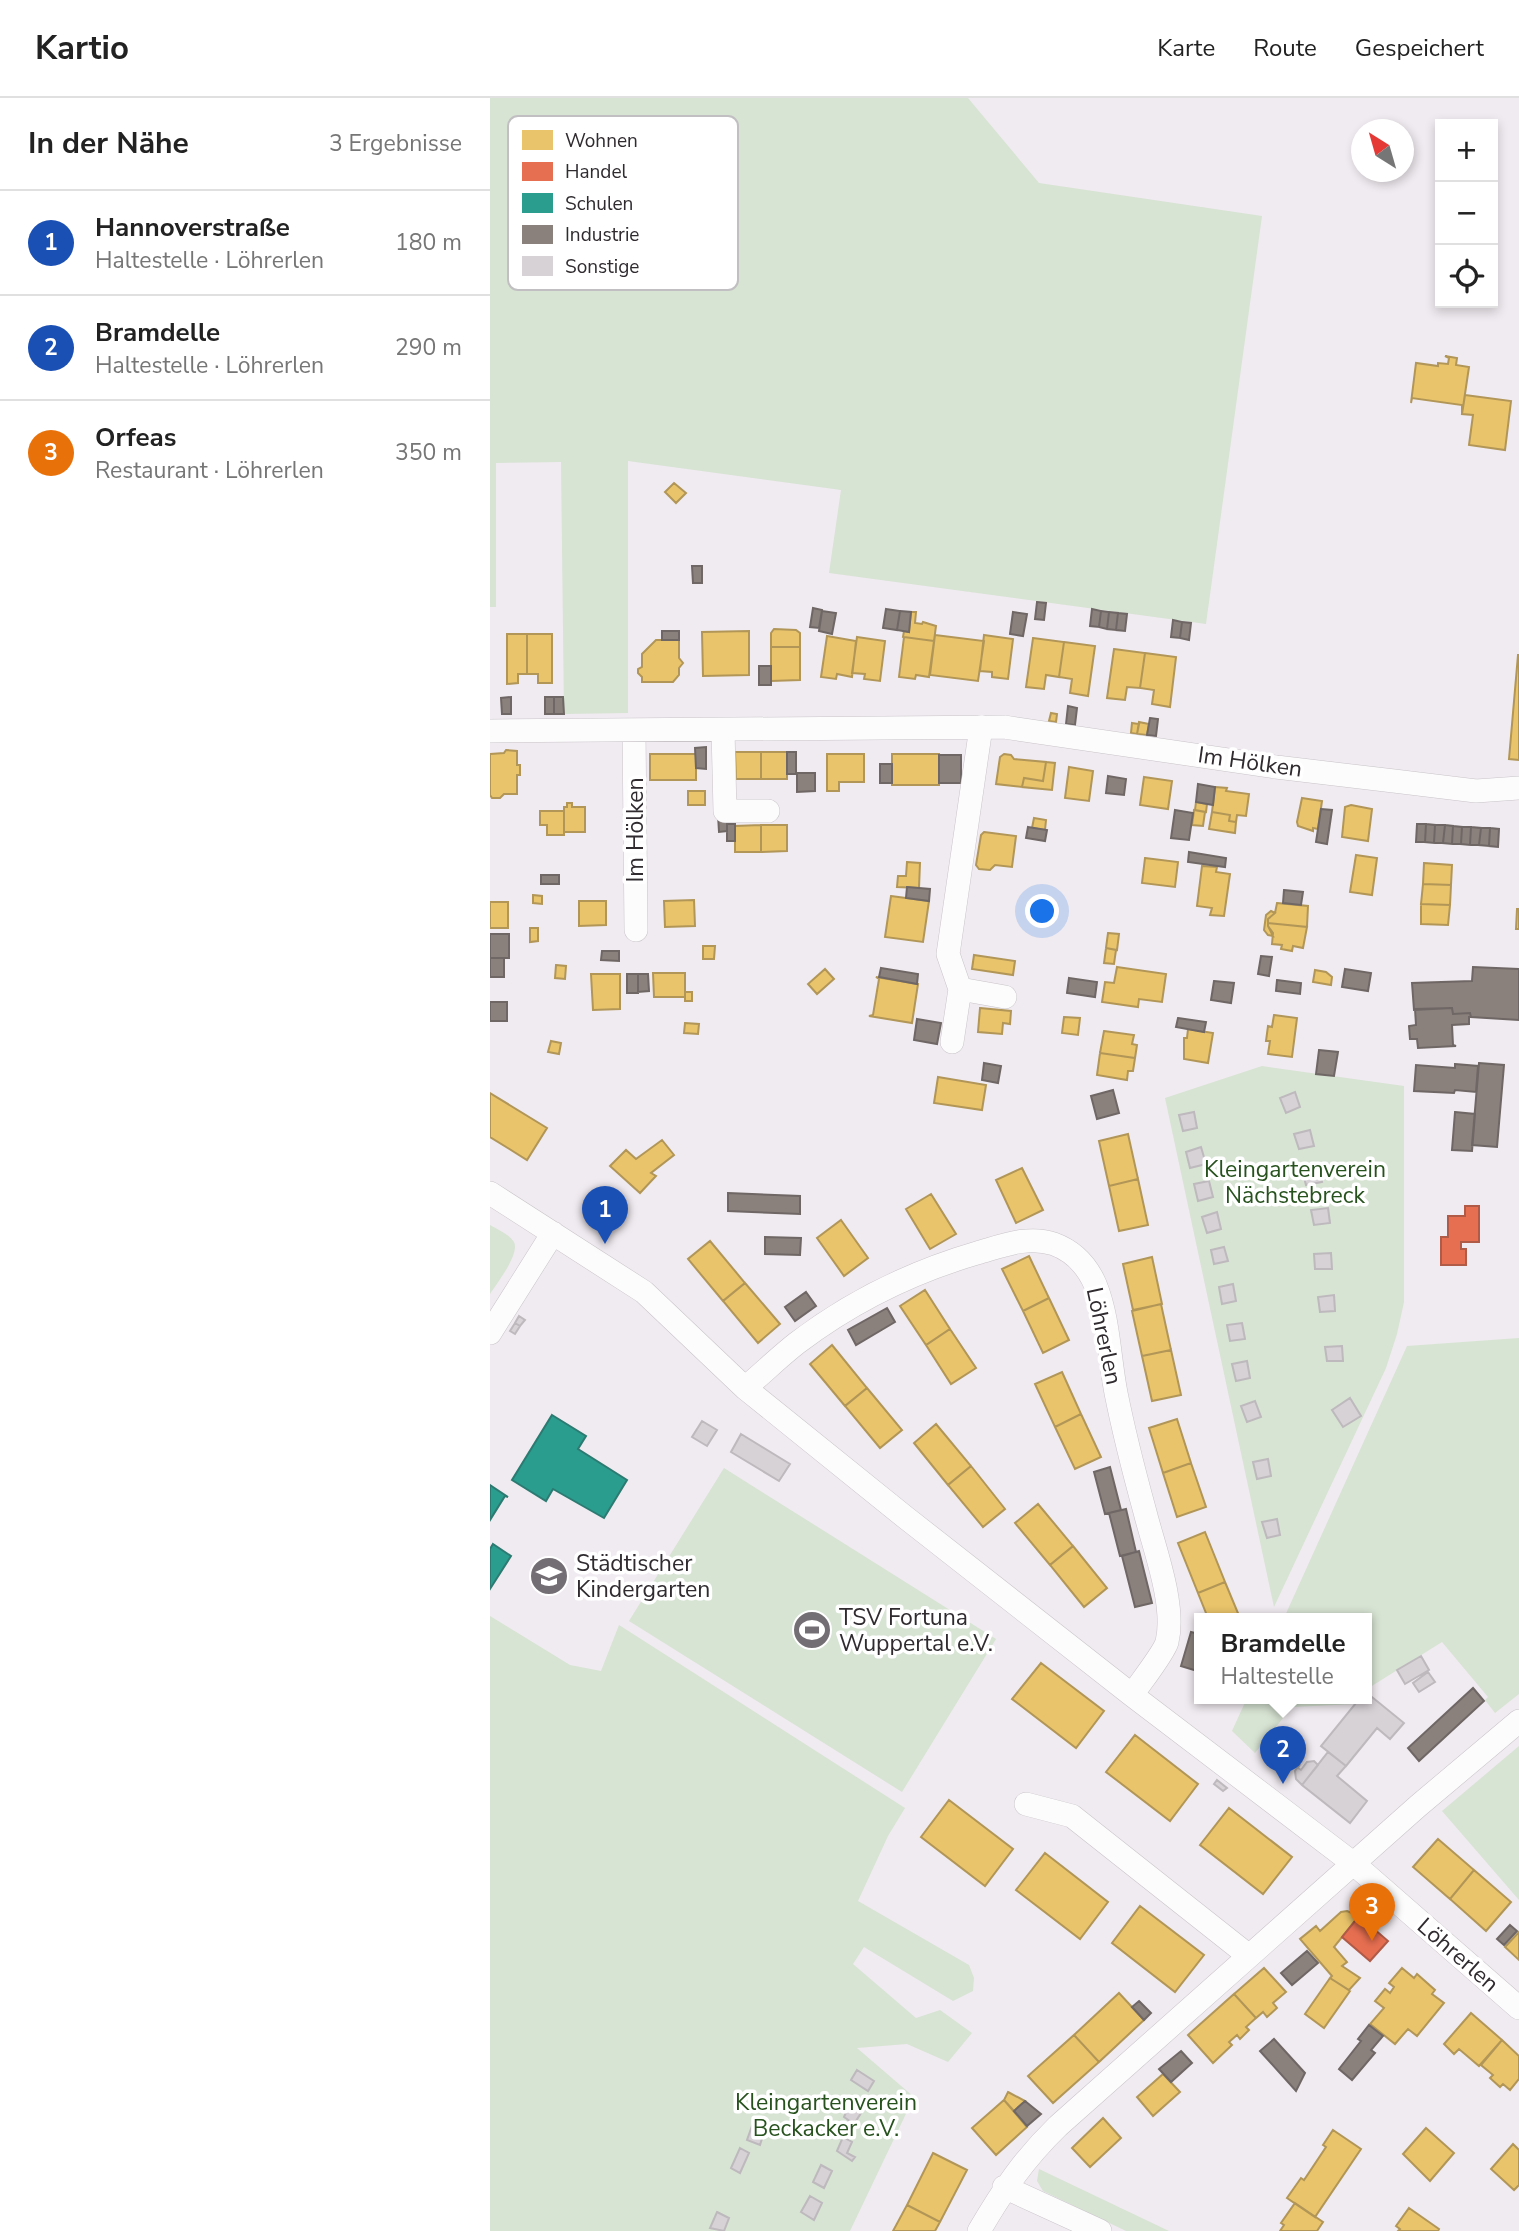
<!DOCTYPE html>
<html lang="de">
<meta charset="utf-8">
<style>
:root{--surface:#fff;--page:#f6f6f6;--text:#222;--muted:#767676;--line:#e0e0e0;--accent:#736e73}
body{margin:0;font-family:"Nunito Sans",sans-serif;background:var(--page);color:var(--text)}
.controls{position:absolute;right:21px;top:21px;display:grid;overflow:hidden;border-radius:0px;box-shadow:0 4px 10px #0003}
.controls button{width:63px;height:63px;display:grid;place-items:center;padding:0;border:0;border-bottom:2px solid var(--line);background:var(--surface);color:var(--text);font:35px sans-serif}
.compass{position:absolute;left:861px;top:21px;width:63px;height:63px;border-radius:50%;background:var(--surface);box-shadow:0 4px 10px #0003;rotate:323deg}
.you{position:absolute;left:553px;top:814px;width:24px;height:24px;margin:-18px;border:5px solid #fff;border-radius:50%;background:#1a73e8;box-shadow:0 0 0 10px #1a73e833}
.badge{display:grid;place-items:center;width:46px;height:46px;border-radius:50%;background:var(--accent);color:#fff;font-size:23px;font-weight:700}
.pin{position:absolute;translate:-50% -58px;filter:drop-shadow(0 2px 4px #0008)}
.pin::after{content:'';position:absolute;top:37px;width:24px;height:21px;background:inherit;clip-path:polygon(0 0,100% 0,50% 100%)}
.popup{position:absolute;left:704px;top:1515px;width:178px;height:91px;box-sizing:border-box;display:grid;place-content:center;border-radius:0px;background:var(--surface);filter:drop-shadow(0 2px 5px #0005);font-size:23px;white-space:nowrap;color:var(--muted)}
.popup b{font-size:26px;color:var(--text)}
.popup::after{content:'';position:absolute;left:50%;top:100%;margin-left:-14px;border:14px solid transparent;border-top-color:var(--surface)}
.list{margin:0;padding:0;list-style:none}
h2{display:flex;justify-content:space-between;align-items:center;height:91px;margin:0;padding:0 28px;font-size:30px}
h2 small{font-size:23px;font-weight:400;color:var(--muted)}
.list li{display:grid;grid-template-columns:46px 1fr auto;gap:21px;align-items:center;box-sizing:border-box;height:105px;padding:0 28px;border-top:2px solid var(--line)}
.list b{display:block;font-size:26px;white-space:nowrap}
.list p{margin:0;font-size:23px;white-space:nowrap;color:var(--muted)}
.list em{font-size:23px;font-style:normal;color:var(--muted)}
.icon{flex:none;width:38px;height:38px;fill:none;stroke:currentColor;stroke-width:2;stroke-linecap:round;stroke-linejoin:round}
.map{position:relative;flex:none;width:1029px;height:2133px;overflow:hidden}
header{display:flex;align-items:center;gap:42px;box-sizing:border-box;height:98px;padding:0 35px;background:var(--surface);border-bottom:2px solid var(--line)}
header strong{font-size:33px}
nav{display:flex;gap:38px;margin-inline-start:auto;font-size:24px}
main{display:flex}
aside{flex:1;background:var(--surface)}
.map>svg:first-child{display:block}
.green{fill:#d7e3d3}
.homes{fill:#e9c46a;stroke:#b19658;stroke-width:2}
.shops{fill:#e76f51;stroke:#b05b47;stroke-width:2}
.schools{fill:#2a9d8f;stroke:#2c7b72;stroke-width:2}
.industry{fill:#8a817c;stroke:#6f6765;stroke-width:2}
.building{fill:#d7d2d6;stroke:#bdb9bd;stroke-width:2}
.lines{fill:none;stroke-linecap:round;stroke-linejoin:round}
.minor-casing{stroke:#c8c4c8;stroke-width:24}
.minor{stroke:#fdfcfd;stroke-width:23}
.labels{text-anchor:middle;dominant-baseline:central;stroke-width:7;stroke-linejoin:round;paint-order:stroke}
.street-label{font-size:23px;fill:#2f2b2f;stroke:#fff}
.park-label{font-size:23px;fill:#27521e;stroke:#fff}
.poi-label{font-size:23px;fill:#2f2b2f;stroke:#fff;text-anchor:start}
.key{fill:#fff;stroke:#c1bfc1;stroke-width:2}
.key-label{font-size:19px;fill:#2f2b2f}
</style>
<header>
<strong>Kartio</strong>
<nav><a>Karte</a><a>Route</a><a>Gespeichert</a></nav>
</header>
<main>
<aside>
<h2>In der Nähe<small>3 Ergebnisse</small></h2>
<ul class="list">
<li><span class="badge" style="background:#1a4fb4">1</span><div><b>Hannoverstraße</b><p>Haltestelle · Löhrerlen</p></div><em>180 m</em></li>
<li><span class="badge" style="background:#1a4fb4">2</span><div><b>Bramdelle</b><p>Haltestelle · Löhrerlen</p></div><em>290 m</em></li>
<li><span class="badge" style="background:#e8710a">3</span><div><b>Orfeas</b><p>Restaurant · Löhrerlen</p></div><em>350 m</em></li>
</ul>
</aside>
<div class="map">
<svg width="1029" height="2133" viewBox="0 0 1029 2133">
<rect width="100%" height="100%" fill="#f0ebf0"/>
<path class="green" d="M0,0H478L549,85L772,118L716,526L339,475L351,392L138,363V615L74,616L71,364L6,365V509H0Z
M772,968L914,988V1204L907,1236L896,1270L784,1509L675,1000Z
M0,1127C7,1131 20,1137 24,1144C30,1156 7,1185 0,1196Z
M1029,1240V1596L1005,1615L995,1602L998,1599L952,1544L877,1591V1520H794L917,1248Z
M234,1370L506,1541L412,1694L139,1523Z
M0,1518L80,1567L111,1573L129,1527L415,1710L398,1738L368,1803L479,1867L484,1880L483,1893L463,1903L374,1849L363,1866L426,1920L450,1912L482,1935L458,1964L417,1946L367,1950L424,1999L360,2133H0Z
M757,1600H869L865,1606L802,1609L765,1655L742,1633Z
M1029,1648V1802L952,1713Z
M549,2071L679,2133H636L553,2093L547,2083Z"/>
<path class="homes" d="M955,258L967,260L966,267L979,269L972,316V307L922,300L921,305L926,265L948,268V265L958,266L959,260Z
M975,297L1021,303L1015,352L979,347L983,317L972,316Z
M184,385L196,395L186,405L175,394Z
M421,514H426L425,525L432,526L433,524L446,528L444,543L413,539L414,533L419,534Z
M284,531L306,532L310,535V549H281V535Z
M259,533V577L213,578L212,534Z
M17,536H37V576H28V585L17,586Z
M37,536H62V585H48V576H37Z
M445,537L494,543L488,583L440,577Z
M494,537L523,541L518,581L502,579V574L490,573Z
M337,538L366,543L362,579L347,576L346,581L331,579Z
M367,539L395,543L390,583L374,581L375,576L362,575Z
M414,539L444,543L439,579L426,577L425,581L409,579Z
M543,540L574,544L569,579L556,577L554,591L536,589Z
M166,542H189V560L193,565L189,570V577L183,584H152V579L148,575V571L152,569V556Z
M574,544L605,548L598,598L580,595L582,581L569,579Z
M281,549H310V582L281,583Z
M624,551L655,555L650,590L637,589L635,602L617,600Z
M655,555L686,559L680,609L662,606L664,592L650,590Z
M1028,557H1029V662L1019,661Z
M561,615L567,616L566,624L559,623Z
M649,624L659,626L657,637L647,636Z
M642,625L649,626L647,636L641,635Z
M16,652L27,653V667H30V677H27V696H14L10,700H2L0,697V656L14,655Z
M245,654H271V681H246Z
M271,654H297V681H271Z
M160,656H206V682H160Z
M337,656H374V684H349V693H337Z
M402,656H449V687H402Z
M514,656L521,657L524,661L556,664L553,683L534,680L532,689L506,686L510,659Z
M556,664L565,665L562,692L532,689L534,680L553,683Z
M579,669L603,673L599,703L575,700Z
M654,679L682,683L678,711L650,707Z
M725,689L737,690L736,693L759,696L756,718L747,717L746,724L739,723L740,717L722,714Z
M198,693H215V707H198Z
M812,700L832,703L828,731L823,730V733L808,728L807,724Z
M706,704L717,706L716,714L705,712Z
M77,705H82V709H95V734H74V709H77Z
M861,707L882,711L878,743L852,739L855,709Z
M704,712L715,714L713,728L702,727Z
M50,713H74V737H57V727H50Z
M722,714L740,717L739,723L746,724L745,735L719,731Z
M544,720L556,722L555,732L542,730Z
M271,727V754H245V728Z
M271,727H297V753L271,754Z
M494,734L526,738L522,769L505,767L500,772L489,771L486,767L491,737Z
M866,757L887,760L882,797L860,794Z
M655,760L688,764L685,789L652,785Z
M417,764L430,765L429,790L407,789L408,778H416Z
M934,765L962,767L961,787L933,786Z
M712,768L727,769L726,774L740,776L734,818L720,817L722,810L707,808Z
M933,786L961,787L960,807L931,806Z
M43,797L52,798V806L43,805Z
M401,798L439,803L433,844L395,839Z
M204,802L205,828L175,829L174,803Z
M89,803H116V827L89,828Z
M0,804H18V830H0Z
M787,805L818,808L817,829L778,825V821L785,815Z
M931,806L960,807L958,827L931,826Z
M1027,811H1029V831H1026Z
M781,813L785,815L778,821V828L783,838L778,837L774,832L776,817Z
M778,825L817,829L813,850L803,848L802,853L791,851L792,847L782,846L783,835L778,828Z
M40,830H48V843L40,844Z
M618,835L629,836L627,852L616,850Z
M213,848H225L224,861H213Z
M616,850L626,852L624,866L614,865Z
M484,857L525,863L523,877L482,871Z
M66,867L76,868L75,881L65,880Z
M627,869L676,876L672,904L649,901L648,909L612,904L615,884L624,885Z
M335,871L344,881L327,896L318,886Z
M825,872L836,874L842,879L841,887L823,884Z
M163,875H195V899H164Z
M101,876H130V911L103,912Z
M386,879L428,886L422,925L379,918L383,917L389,881Z
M195,894H202V903H195Z
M490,910L521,913L520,926L513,925L512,936L488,934Z
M784,917L807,920L802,959L778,956L780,943H776L778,928L782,929Z
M574,919L590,920L588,937L572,935Z
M195,925L209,926L208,936L194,935Z
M698,931L723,935L718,965L694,961V940H697Z
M614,933L644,937L642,946L647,947L645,960L610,955Z
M61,943L71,945L69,956L58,954Z
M610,955L645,960L643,973H638L637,982L607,977Z
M448,979L496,987L492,1012L444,1005Z
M0,995L57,1030L37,1062L0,1039Z
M638,1036L648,1081L619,1088L609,1043Z
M172,1042L184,1057L161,1075L166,1078L150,1095L120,1068L136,1052L146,1061Z
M532,1070L553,1112L526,1125L506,1082Z
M648,1081L658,1127L629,1133L619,1088Z
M441,1096L466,1136L440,1151L416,1111Z
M351,1122L378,1160L354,1178L327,1140Z
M220,1143L255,1185L233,1203L198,1161Z
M539,1158L559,1200L533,1213L512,1171Z
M662,1159L672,1206L643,1212L633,1166Z
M255,1185L290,1226L268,1245L233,1203Z
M435,1192L460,1231L436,1247L410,1208Z
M559,1200L579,1242L553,1255L533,1213Z
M671,1206L681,1252L652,1258L642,1213Z
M460,1231L486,1270L461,1286L436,1247Z
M342,1247L377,1290L355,1308L320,1266Z
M681,1252L691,1297L662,1303L652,1258Z
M572,1274L591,1316L565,1329L545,1286Z
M377,1290L412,1332L390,1350L355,1308Z
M591,1316L611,1359L585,1371L565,1329Z
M687,1321L701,1365L673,1375L659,1330Z
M446,1326L481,1368L458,1387L424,1345Z
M701,1365L716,1409L687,1419L673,1375Z
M481,1368L515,1411L493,1429L458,1387Z
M548,1406L583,1448L560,1467L525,1425Z
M715,1434L735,1484L708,1495L688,1445Z
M583,1448L617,1490L594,1509L560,1467Z
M735,1484L750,1520H718L708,1495Z
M551,1565L614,1613L586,1650L522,1601Z
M645,1637L708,1686L680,1723L616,1674Z
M459,1702L523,1751L495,1788L431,1739Z
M739,1710L802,1759L773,1796L710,1747Z
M948,1741L984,1772L960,1801L923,1769Z
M555,1755L618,1804L590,1841L526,1792Z
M984,1772L1021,1804L996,1833L960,1801Z
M650,1808L714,1857L685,1894L622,1845Z
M857,1813L869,1818L844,1849L857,1864L852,1868L870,1880L859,1892L840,1880L842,1878L810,1841L826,1828L830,1833L851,1814Z
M1029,1834V1862L1015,1849Z
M774,1870L796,1894L783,1905L787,1910L777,1919L773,1914L766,1920L744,1896Z
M912,1870L924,1880L927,1876L945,1892L942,1896L954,1905L927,1938L918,1931L905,1946L880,1926L894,1910L885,1903L895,1891L900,1895L904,1889L899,1885Z
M840,1880L860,1893L834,1930L815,1916Z
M629,1895L654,1922L609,1964L584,1937Z
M744,1896L766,1920L756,1929L759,1932L750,1941L747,1937L739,1944L742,1947L723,1965L698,1937Z
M981,1915L1012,1942L989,1968L969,1951L964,1956L954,1946Z
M584,1937L609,1964L563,2005L538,1978Z
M1012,1942L1029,1958V1981L1020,1992L1013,1986L1010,1989L1000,1980L1003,1977L991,1967Z
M673,1976L690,1994L663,2018L647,1999Z
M518,1994L535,2003L524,2013L514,2002Z
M514,2002L537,2029L506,2057L482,2030Z
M613,2020L631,2040L600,2069L582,2050Z
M936,2030L964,2055L940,2083L913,2056Z
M843,2032L871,2051L825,2119L797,2100L811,2080L814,2082L836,2049L833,2047Z
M1023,2046L1029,2052V2087L1024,2092L1001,2071Z
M443,2055L477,2072L450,2124L417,2107Z
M805,2105L833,2124L827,2133H790L794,2127L791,2125Z
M417,2107L450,2124L445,2133H403Z
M919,2110L949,2131L948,2133H908L910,2131L906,2128Z"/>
<path class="shops" d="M975,1108H989V1144H971V1151H976V1167H951V1139H958V1118H975Z
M869,1818L898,1843L880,1863L852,1839Z"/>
<path class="schools" d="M62,1317L96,1338L88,1351L137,1382L114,1420L63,1391L56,1403L22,1382Z
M0,1387L18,1399L15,1398L0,1422Z
M3,1446L21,1458L0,1491V1451Z"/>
<path class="industry" d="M202,468H212V485H203Z
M547,504L556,505L554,522L545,521Z
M323,510L332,512L329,530L320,529Z
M396,511L410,513L407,532L393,530Z
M602,511L611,513L609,529L600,528Z
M332,513L346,515L342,536L329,533Z
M410,513L421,514L419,534L407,532Z
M611,513L619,514L617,531L609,529Z
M523,514L537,516L533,538L520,536Z
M619,514L628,515L626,532L617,531Z
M628,515L637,516L635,533L626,532Z
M683,522L692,524L690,540L681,539Z
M692,524L701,525L699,542L690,540Z
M172,533H189V542H172Z
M269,568H281V587H269Z
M21,599V616H12L11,600Z
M55,599H64V616H55Z
M64,599H73L74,616H64Z
M578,608L587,610L585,627L576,626Z
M660,620L668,621L666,638L657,637Z
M216,649V671L206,670L205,650Z
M297,654H306V676H297Z
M449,657H471V685H449Z
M390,666H402V685H390Z
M307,675H325V693L307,694Z
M618,678L636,681L634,697L616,695Z
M708,686L725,689L723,707L706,704Z
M831,711L842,712L837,746L826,744Z
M685,712L703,715L699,742L681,740Z
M228,717H237V733L229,734Z
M237,726H245V743H237Z
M927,726H936L935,744H926Z
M936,726L945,727L944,745L935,744Z
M945,727H955L953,745H944Z
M955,727L963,728L962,746L953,745Z
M963,728L972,729L971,746H962Z
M538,729L557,732L555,743L536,740Z
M972,729H981L980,747L971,746Z
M981,729L991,730L989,747H980Z
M991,730H1000L999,748L989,747Z
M1000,730L1009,731L1008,749L999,748Z
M699,754L736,760L735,769L698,764Z
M51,777H69V786H51Z
M417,789L440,791L439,803L416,800Z
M794,792L813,794L811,807L793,805Z
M0,836H19V860H0Z
M112,853H129V863L111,862Z
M771,858L782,859L779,878L768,876Z
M0,860H14V879H0Z
M983,869L1029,871V922L981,919L980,915L963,916L962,910L924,912L922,885L982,883Z
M391,870L428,876L427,886L389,879Z
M855,871L881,875L878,893L852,889Z
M137,876H148V895H137Z
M148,876H158L159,893L148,894Z
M579,880L607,884L605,899L577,895Z
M787,882L811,885L810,896L786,893Z
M724,883L744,885L741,905L721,902Z
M0,904H17V923H0Z
M962,910L963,916L980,915L981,919H979V926L962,927L963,947L966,948L928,950L927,941H920L919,928L926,927L925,911Z
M688,920L716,924L714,934L686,929Z
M427,921L451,925L447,946L424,942Z
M829,952L848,954L844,978L826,976Z
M494,965L511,968L508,985L492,982Z
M989,965L1014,967L1007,1049L982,1047Z
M965,966L988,968L986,994L965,992L964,995L924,993L926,967L965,970Z
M623,992L629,1015L607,1021L601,998Z
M965,1014L985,1016L982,1053L962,1052Z
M238,1095L310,1098V1116L238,1113Z
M275,1139L311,1140L310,1157L275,1156Z
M316,1194L326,1208L305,1223L295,1209Z
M397,1210L405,1224L366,1247L358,1232Z
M620,1369L631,1412L615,1416L604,1374Z
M636,1411L646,1454L630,1458L619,1415Z
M649,1453L662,1505L645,1509L632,1458Z
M701,1534L709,1536L707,1573L691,1568Z
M983,1590L994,1603L929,1663L918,1650Z
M1020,1827L1027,1833L1014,1847L1007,1841Z
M817,1853L828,1865L802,1887L791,1875Z
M649,1903L661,1915L654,1922L642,1909Z
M879,1927L893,1938L881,1952L885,1955L862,1982L849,1971L871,1943L868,1941Z
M784,1941L815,1975L806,1993L770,1953Z
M691,1953L702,1965L681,1984L669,1971Z
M535,2003L551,2016L537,2028L524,2013Z"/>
<path class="building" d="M805,994L810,1009L796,1015L790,1000Z
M704,1014L707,1030L693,1033L689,1017Z
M820,1032L824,1048L809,1051L804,1036Z
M711,1049L716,1066L700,1070L696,1054Z
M829,1069L832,1084L816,1087L812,1072Z
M719,1083L723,1099L708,1103L704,1086Z
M838,1110L840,1125L824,1127L821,1112Z
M727,1114L731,1131L717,1135L712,1119Z
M734,1149L738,1163L724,1166L721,1152Z
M841,1155L842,1171H825L824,1156Z
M743,1186L746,1203L732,1206L729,1189Z
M844,1197L845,1213L830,1214L828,1199Z
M29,1218L35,1222L30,1228L25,1225Z
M25,1225L30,1228L25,1236L20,1233Z
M752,1225L755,1241L740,1243L737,1227Z
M852,1248L853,1263H837L835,1249Z
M757,1263L760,1280L746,1283L742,1266Z
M860,1300L871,1318L853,1329L842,1312Z
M765,1303L771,1319L757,1324L751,1308Z
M212,1323L227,1332L217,1348L202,1339Z
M251,1336L300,1366L289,1383L241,1354Z
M778,1361L781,1378L767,1381L763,1364Z
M787,1421L790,1437L777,1440L772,1424Z
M931,1558L939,1572L915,1586L907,1572Z
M938,1574L945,1584L929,1594L923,1585Z
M877,1595L914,1625L900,1641L887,1630L856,1668L831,1648L870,1600H877Z
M838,1654L856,1668L847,1678L877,1703L860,1725L812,1687Z
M824,1663L828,1667L812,1687L806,1681L805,1673L810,1666L808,1670L811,1672L817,1664Z
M727,1682L737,1690L733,1693L724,1686Z
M367,1972L384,1983L378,1993L361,1982Z
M359,2008L371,2015L364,2026L354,2019Z
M262,2028L274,2034L270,2047L257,2042Z
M353,2039L362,2044L357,2055L365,2059L362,2063L347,2053Z
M250,2050L259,2055L250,2075L241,2070Z
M331,2067L342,2073L334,2090L323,2084Z
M320,2098L332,2105L324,2122L311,2114Z
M227,2114L239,2120L234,2133L220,2130Z"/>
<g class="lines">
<defs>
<path id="minor" d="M144,632L146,832
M233,632L235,713H278
M0,633L514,629L786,669L904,683L986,693L1029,690
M470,891L515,899
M462,944L470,891L458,856L491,629
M0,1095L154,1194L255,1290L415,1419L642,1597L864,1766L1029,1910
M0,1235L63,1135
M255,1290C273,1275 289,1259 307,1245C361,1204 422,1174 487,1155C512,1148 538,1137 564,1146C583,1153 597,1168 605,1186C619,1220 619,1259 626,1295C634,1335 644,1374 655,1414C664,1450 686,1507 677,1544C674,1555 650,1585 642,1597
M536,1706L582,1718L759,1858
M514,2089L610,2133
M489,2133C513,2092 534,2061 568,2028L928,1708L1029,1623"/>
</defs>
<use href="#minor" class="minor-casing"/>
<use href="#minor" class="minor"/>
</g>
<defs>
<symbol id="school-disc" viewBox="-11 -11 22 22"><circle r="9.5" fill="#736e73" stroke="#fff"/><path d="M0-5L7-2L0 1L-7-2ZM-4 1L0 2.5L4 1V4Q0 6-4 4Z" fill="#fff"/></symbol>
<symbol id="stadium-disc" viewBox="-11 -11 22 22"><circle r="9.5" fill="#736e73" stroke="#fff"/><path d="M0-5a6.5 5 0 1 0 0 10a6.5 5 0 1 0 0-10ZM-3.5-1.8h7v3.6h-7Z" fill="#fff"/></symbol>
</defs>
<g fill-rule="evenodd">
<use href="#school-disc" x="37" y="1456" width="44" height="44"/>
<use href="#stadium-disc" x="300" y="1510" width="44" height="44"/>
</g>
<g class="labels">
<g class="street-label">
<text transform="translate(760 664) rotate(8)">Im Hölken</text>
<text transform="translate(145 732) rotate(-90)">Im Hölken</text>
<text transform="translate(614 1238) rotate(78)">Löhrerlen</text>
<text transform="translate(968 1857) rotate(41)">Löhrerlen</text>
</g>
<g class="park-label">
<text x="805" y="1071">Kleingartenverein<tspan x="805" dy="26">Nächstebreck</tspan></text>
<text x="336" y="2004">Kleingartenverein<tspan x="336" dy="26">Beckacker e.V.</tspan></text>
</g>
<g class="poi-label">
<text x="86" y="1465">Städtischer<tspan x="86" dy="26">Kindergarten</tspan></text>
<text x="349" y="1519">TSV Fortuna<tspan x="349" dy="26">Wuppertal e.V.</tspan></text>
</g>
</g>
<rect x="18" y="18" width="230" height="174" rx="10" class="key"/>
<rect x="32" y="32" width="31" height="20" fill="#e9c46a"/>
<rect x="32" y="64" width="31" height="19" fill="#e76f51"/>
<rect x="32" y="95" width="31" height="20" fill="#2a9d8f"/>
<rect x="32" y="127" width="31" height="19" fill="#8a817c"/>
<rect x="32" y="158" width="31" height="20" fill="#d7d2d6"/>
<g class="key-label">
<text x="75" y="49">Wohnen</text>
<text x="75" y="80">Handel</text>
<text x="75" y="112">Schulen</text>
<text x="75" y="143">Industrie</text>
<text x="75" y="175">Sonstige</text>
</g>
</svg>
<div class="controls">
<button>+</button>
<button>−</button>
<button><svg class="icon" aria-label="locate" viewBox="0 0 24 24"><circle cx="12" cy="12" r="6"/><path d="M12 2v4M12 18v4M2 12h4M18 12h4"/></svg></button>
</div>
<svg class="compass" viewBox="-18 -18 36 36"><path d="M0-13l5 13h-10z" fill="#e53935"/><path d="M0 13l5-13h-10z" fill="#767676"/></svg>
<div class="you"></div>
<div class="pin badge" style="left:115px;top:1146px;background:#1a4fb4">1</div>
<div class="pin badge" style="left:793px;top:1686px;background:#1a4fb4">2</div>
<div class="popup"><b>Bramdelle</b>Haltestelle</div>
<div class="pin badge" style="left:882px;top:1843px;background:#e8710a">3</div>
</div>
</main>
